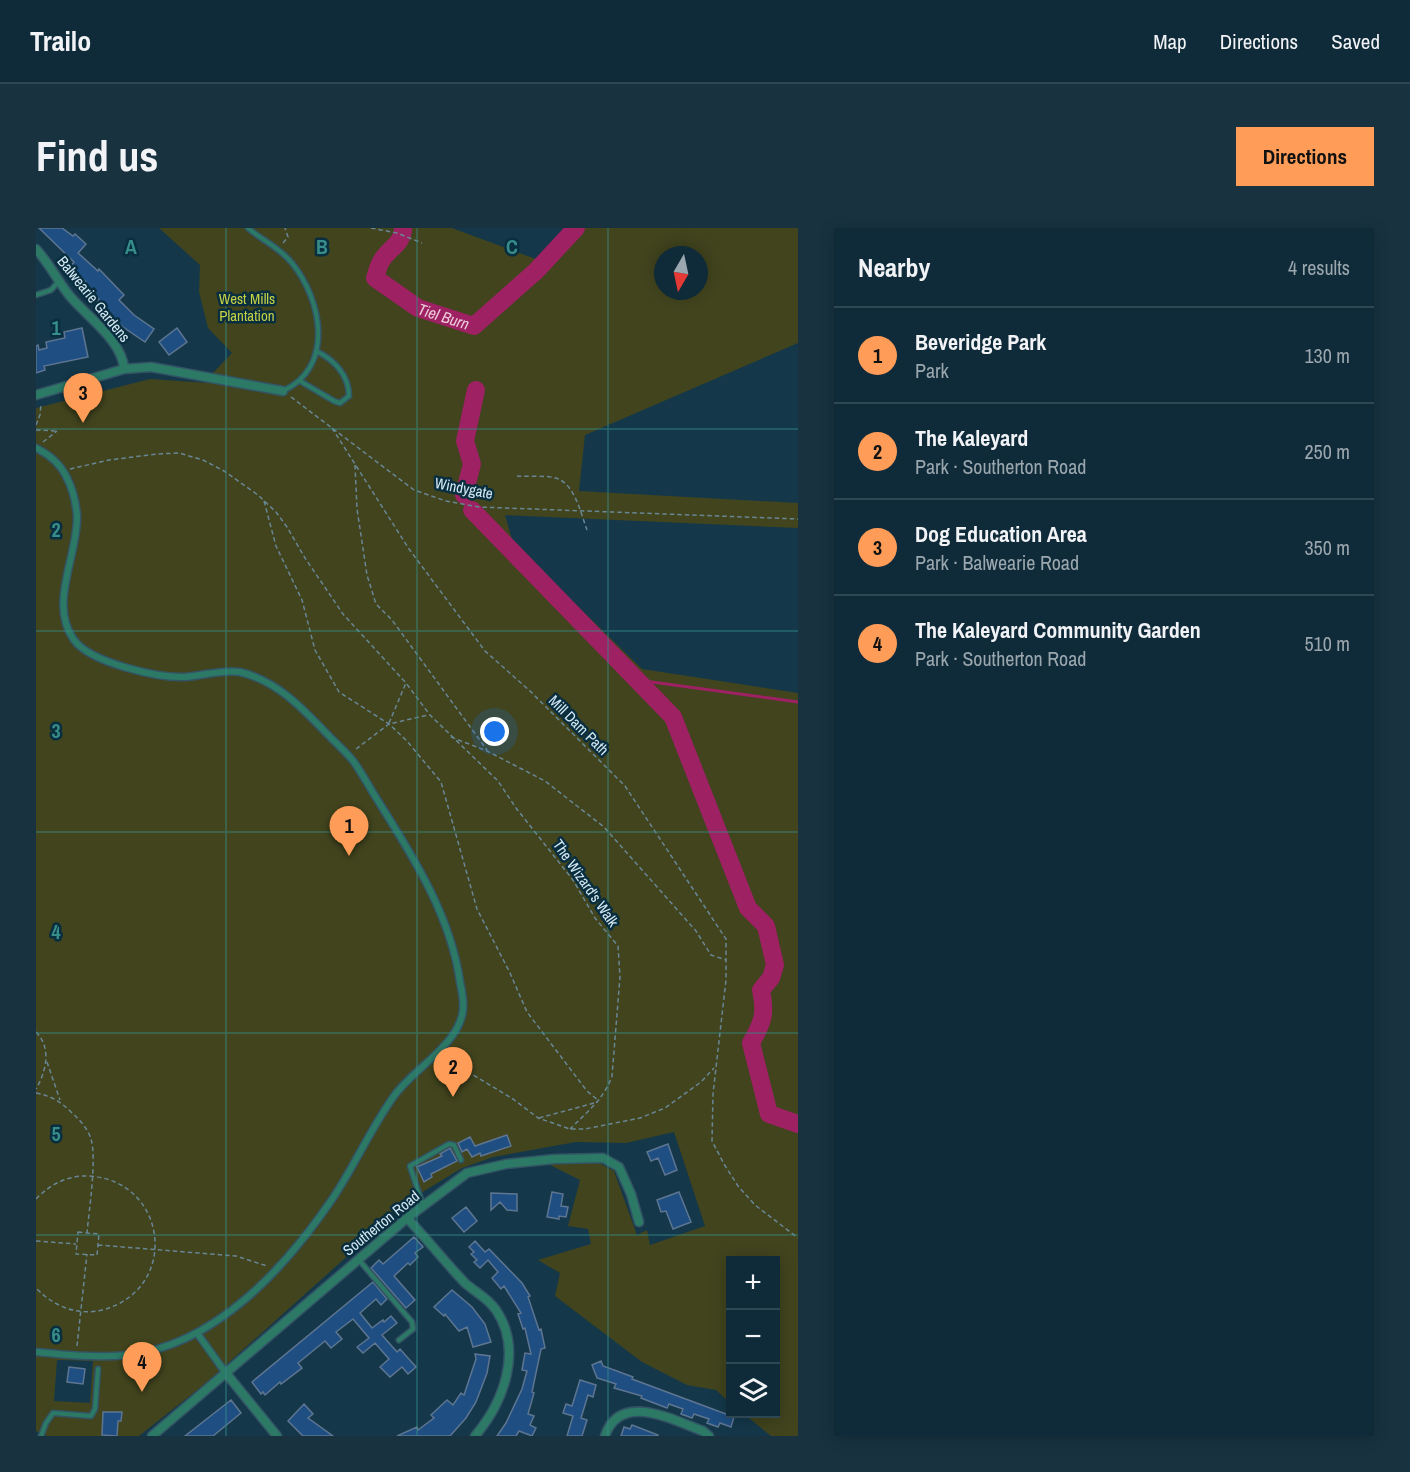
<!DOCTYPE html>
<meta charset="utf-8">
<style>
:root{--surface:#0f2a38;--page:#183240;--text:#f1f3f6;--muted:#9ba7ae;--line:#2f4653;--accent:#fe9c58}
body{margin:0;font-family:"Archivo Narrow",sans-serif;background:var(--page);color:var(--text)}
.controls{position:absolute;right:18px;bottom:18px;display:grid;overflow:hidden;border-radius:0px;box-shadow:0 3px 15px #0003}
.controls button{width:54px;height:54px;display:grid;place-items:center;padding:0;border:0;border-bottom:2px solid var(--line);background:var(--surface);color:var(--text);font:30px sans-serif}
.compass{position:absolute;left:618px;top:18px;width:54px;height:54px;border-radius:50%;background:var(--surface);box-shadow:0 3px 15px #0003;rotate:189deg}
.you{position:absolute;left:459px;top:504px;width:21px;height:21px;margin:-15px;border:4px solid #fff;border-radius:50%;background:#1a73e8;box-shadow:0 0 0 9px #1a73e833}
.badge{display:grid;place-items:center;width:39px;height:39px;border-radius:50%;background:var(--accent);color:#111;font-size:20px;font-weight:700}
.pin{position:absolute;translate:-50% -50px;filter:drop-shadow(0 2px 3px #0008)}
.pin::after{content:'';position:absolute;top:32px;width:21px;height:18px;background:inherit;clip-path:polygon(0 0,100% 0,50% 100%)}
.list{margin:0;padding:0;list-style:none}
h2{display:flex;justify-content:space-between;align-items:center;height:78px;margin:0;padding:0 24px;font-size:26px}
h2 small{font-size:20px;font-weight:400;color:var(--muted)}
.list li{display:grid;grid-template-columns:39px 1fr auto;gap:18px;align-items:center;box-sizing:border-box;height:96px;padding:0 24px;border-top:2px solid var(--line)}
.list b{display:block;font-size:22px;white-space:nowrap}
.list p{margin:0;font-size:20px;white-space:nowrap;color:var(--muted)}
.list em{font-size:20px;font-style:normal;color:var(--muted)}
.icon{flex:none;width:33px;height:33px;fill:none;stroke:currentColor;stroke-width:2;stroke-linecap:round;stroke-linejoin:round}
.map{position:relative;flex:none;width:762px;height:1208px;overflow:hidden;border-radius:0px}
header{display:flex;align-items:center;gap:36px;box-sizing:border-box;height:84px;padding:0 30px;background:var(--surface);border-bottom:2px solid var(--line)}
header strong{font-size:28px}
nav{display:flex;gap:33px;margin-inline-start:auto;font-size:21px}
.intro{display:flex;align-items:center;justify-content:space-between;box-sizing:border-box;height:144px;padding:0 36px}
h1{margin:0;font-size:42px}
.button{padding:15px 27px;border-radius:0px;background:var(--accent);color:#111;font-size:21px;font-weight:700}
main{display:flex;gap:36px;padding:0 36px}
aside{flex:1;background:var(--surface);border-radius:0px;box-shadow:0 3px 15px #0003}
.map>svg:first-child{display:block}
.green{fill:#41441d;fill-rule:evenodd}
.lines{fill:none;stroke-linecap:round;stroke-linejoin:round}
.stream{stroke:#9d2163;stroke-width:3}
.river{stroke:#9d2163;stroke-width:18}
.building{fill:#1e4e82;stroke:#5e7591;stroke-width:1.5}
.service-casing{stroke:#335465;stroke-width:7}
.pedestrian-casing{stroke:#335465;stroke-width:9}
.minor-casing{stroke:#335465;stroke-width:11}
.path{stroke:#698695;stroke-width:1.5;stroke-dasharray:4.5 3;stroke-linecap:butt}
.service{stroke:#2c7a66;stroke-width:4}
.pedestrian{stroke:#2c7a66;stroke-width:6}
.minor{stroke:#2c7a66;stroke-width:8}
.grid{fill:none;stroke:#378d89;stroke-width:1.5;stroke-opacity:0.55}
.labels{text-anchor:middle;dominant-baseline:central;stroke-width:5;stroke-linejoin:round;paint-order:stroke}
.park-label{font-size:15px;fill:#c7d145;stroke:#082e3f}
.street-label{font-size:15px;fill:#d5e9f4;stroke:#082e3f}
.water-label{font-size:16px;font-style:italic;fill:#edcdd9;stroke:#082e3f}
.grid-label{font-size:20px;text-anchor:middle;font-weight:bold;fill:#378d89;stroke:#082e3f;stroke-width:5;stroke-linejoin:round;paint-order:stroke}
</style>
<header>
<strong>Trailo</strong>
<nav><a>Map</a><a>Directions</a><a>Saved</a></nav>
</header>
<div class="intro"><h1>Find us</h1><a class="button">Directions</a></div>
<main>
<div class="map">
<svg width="762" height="1208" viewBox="0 0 762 1208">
<rect width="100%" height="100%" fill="#14384a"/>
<path class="green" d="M123,0H416L505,33L529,0H762V115L549,207L543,263L762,275V300L469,287L477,315L606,441L762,465V1208H735L708,1186H740V1032H694V1175L680,1162L651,1157L606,1134L519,1068L524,1045L502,1032L555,1016L552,1001L532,998L544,952L512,936L563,935L578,943L601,1007L611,1002L614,1017L669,998L638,904L590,915L540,914L457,929L426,940L375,971L170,1155L103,1208H11L0,1203V180L114,151L173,155L176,146L196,125L172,100L163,64L164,37ZM627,27H663V63H627ZM21,1132L57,1133L54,1175L18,1173Z"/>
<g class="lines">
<path class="stream" d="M601,452L762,474"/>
<g class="river">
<path id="s1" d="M367,0C367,16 353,20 346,32C342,37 341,45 339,50L382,80L438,98L500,43L540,0"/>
<path d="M428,267L436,236L429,213L440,162"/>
<path d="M436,282L637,489L712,680L730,698L739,737L735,750L725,762C730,786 727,794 715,815L733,886L762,896"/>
</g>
</g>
<path class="building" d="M3,0H26L37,8L39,6L50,16L42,25L62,43L63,41L88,67L83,72L98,87L118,101L109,114L87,99L61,74L63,71L48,56L50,54L34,39L38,34Z
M46,100L52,129L8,138L9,142L0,145V118L2,117L3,122L11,120L10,114L29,110L28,104Z
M141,100L151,114L133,127L123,114Z
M471,907L475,918L445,928L444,925L436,929L431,921L426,924L422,915L434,909L439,918Z
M632,916L641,942L629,947L622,930L615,933L611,924Z
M414,920L421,933L395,946L396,949L388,954L381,939L406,928L404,926Z
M516,964L527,966L525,978L532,979L530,989L523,988V991L511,989Z
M643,964L655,994L637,1001L630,983L625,984L621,972Z
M455,965L481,966V983L471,982L464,974L455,982Z
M430,979L441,993L428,1004L416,990Z
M378,1009L387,1019L379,1025L382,1029L374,1037L372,1035L358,1048L379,1072L370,1080L335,1040L343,1032L347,1036Z
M439,1013L449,1024L453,1021L486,1055L494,1068L492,1069L503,1102L505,1101L509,1120L505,1121L496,1164L498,1165L492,1186L498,1188L494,1197L500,1200L496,1208L483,1203L480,1208H461L470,1195L486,1161L491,1143L486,1142L489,1125L495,1126L489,1100L487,1101L482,1086L485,1085L468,1058L465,1061L456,1050L462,1044L452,1032L444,1040L438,1034L441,1032L435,1026L438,1024L433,1019Z
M337,1054L351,1071L345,1077L340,1071L324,1085L336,1100L347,1092L348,1094L355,1088L361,1095L346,1107L361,1124L364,1121L380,1139L372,1146L366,1139L354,1149L344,1139L353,1131L339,1115L327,1125L321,1119L333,1110L317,1091L300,1104L306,1111L295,1120L289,1113L262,1135L266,1140L245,1156L244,1154L229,1167L227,1164L225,1166L216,1154Z
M416,1062L436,1079L449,1096L455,1114L437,1119L431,1099L423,1103L409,1086L408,1088L398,1079Z
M439,1126L454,1128L451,1145L440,1174L430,1190L414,1208H361L381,1199L382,1202L398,1190L395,1187L411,1172L417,1177L425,1165L428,1167L440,1131Z
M565,1133L567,1138L597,1149L596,1151L698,1189L695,1199L684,1195L682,1199L671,1195L673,1191L658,1186L656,1190L645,1186L647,1181L633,1176L631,1180L605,1170L606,1168L578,1160L580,1156L561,1150L556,1137Z
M33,1139L49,1141L47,1156L31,1154Z
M544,1152L560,1157L557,1169L552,1167L545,1190L551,1192L546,1208H531L537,1188L527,1185L530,1176L536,1178Z
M195,1172L205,1185L177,1208H149Z
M268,1176L277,1186L272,1190L297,1208H267L252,1193Z
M67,1184H86L85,1193H82L81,1208L66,1207Z
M596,1197L622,1207V1208H585L588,1199L594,1201Z"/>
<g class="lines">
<defs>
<path id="service" d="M212,0C227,13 243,19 256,35C286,72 299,139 247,163
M0,67L15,62L23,53
M264,153L298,173L304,175L313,168C313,148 299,132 280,123
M387,978L374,938L413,916L418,917L425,932
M323,1032L376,1094L377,1101L363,1112
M5,1208L10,1195L17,1185L55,1188L59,1181L62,1141"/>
<path id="pedestrian" d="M0,220C12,226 24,236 30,248C37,261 40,274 41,288C42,328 12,376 38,412C55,435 122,450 149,449C166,448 187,441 204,444C242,453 268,482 294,509C302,517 311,525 318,534C327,547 335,562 344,576C378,630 415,689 424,754C426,763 428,773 427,782C423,817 378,840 358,868C335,900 319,937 297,970C250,1039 179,1118 91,1127C61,1130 30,1127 0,1124
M161,1105L189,1144"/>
<path id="minor" d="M0,21C13,35 21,52 33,67C50,88 87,113 88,141
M0,167L88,141L115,139L247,163
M371,990C391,1011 409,1034 429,1055C439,1064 452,1070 460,1082C487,1122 468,1174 439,1208
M189,1144L241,1208
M116,1208L371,990L431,945L470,936L519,931L567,930L583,939L595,966L603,994
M569,1208C584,1163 637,1192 667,1203L673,1208"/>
</defs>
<use href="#service" class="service-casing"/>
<use href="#pedestrian" class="pedestrian-casing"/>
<use href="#minor" class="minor-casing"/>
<path class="path" d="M335,0L361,5L386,15
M247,15L252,9L249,0
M255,169L378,262L410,273L443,279L762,291
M0,197L4,187L5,176
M296,200L373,321L449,423L494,463L589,558L690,711V752L677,866L676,913L688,936L702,958L719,977L762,1010
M0,202L20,203
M7,214L21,203
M319,237L321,281L331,347L340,376L356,392L451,522
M34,241L73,232L121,226L143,225L167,232L188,243L222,267L240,284L251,299L269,330L307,386L370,455L394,487L462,553L480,580L537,652L559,690L582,718L584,749L576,848C568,871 551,884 534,901
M481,248C493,249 508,247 520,250C539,256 545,286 551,302
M228,273L240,318L266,372L279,422L303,464L353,496L371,513L405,554L441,681L474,745L491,784L551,863L563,873
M353,495L370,455
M415,509L451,523L509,553L568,599L660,703L675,727L690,732
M320,521L353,496L392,487
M0,804C16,820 10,844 0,861
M11,834L24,872
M402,837L429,842L477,871L502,890L534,901H549L604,890L629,880L665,854L678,840
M0,865C16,868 25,874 36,885C44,892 52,901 55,911C61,931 53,982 51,1005
M503,890L562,874
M0,971C14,956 33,947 53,948C133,953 144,1062 66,1082C41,1088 17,1078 0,1060
M42,1004L63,1006L61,1027L40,1026Z
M0,1013L40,1016
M62,1017L200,1028L231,1038
M41,1118L51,1026"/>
<use href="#service" class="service"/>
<use href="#pedestrian" class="pedestrian"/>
<use href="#minor" class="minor"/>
</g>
<path class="grid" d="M190,0V1208M381,0V1208M572,0V1208M0,201H762M0,403H762M0,604H762M0,805H762M0,1007H762"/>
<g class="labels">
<g class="park-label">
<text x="211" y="70">West Mills<tspan x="211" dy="17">Plantation</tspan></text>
</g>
<g class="street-label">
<text transform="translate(58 71) rotate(51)">Balwearie Gardens</text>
<text transform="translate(428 260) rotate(11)">Windygate</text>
<text transform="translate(543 497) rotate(45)">Mill Dam Path</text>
<text transform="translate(550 655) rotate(55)">The Wizard's Walk</text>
<text transform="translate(345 995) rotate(-39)">Southerton Road</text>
</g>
<g class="water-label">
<text stroke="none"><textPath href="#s1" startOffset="138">Tiel Burn</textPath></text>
</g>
</g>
<g class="grid-label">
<text x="95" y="26">A</text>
<text x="286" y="26">B</text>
<text x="476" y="26">C</text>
<text x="20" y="107">1</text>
<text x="20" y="309">2</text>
<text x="20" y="510">3</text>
<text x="20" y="711">4</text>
<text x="20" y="913">5</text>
<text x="20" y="1114">6</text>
</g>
</svg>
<div class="controls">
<button>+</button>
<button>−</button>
<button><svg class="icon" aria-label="layers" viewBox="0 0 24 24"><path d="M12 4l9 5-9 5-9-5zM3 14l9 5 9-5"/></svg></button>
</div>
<svg class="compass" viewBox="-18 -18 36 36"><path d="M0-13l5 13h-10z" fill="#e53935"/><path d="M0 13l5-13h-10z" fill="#9ba7ae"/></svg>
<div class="you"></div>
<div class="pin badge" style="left:313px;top:628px">1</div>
<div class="pin badge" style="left:417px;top:869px">2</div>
<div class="pin badge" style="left:47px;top:195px">3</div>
<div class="pin badge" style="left:106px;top:1164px">4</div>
</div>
<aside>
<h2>Nearby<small>4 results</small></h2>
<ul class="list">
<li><span class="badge">1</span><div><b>Beveridge Park</b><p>Park</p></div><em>130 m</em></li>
<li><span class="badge">2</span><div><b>The Kaleyard</b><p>Park · Southerton Road</p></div><em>250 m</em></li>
<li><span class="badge">3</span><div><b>Dog Education Area</b><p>Park · Balwearie Road</p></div><em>350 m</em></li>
<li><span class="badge">4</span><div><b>The Kaleyard Community Garden</b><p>Park · Southerton Road</p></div><em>510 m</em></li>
</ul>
</aside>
</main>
